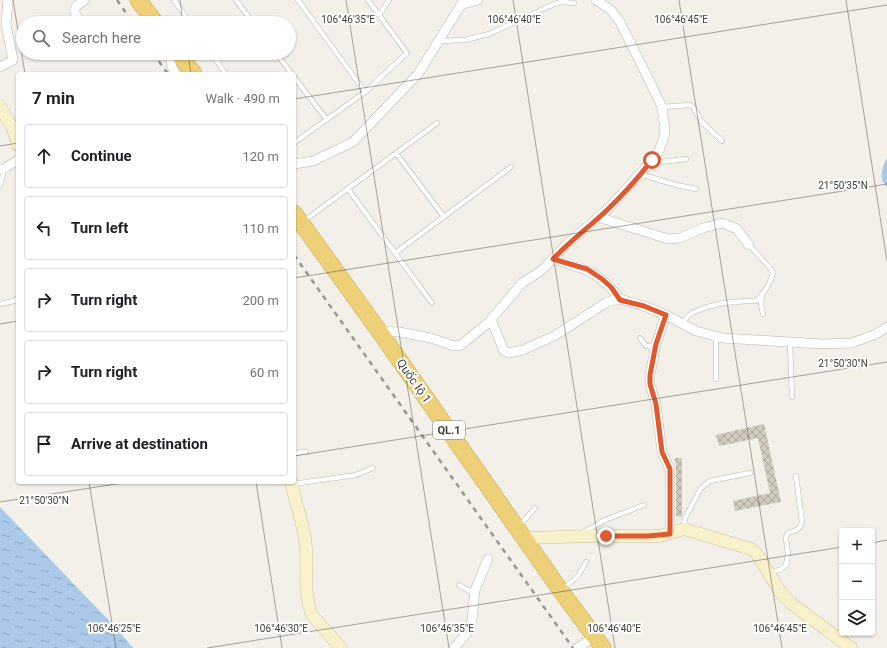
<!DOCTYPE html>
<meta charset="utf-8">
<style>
:root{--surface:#fff;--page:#f6f6f6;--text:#202124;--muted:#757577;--line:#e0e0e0}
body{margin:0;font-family:Roboto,sans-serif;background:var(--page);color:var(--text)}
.controls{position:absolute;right:12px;bottom:12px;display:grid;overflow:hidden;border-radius:4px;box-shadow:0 1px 3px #0004}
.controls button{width:36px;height:36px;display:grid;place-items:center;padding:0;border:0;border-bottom:1px solid var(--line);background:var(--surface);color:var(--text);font:20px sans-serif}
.stop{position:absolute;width:12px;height:12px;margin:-9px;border:3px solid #e1592f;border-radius:50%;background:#fff}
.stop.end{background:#e1592f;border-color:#fff;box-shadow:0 1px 4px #0008}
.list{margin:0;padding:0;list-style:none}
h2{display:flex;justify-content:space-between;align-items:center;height:52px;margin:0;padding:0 16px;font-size:17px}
h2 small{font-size:13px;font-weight:400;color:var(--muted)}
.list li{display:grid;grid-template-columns:26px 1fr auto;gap:12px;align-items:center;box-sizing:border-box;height:64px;margin:0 8px 8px;padding:0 8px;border:1px solid var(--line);border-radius:4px}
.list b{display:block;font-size:15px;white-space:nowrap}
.list em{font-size:13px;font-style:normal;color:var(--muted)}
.icon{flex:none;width:22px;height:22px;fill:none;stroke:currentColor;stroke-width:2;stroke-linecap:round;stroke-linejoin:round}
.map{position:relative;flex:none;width:887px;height:648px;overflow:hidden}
.search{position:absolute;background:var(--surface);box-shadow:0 1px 3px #0004;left:16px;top:16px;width:280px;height:44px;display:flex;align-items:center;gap:10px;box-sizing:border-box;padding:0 14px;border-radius:22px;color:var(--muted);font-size:15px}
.panel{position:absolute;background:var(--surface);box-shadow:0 1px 3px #0004;left:16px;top:72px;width:280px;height:412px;border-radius:4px}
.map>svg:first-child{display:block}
.water{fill:url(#water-ripples)}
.building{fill:url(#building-cross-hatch)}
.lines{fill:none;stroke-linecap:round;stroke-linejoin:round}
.lane-casing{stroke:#bcb8ab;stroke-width:5.5}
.street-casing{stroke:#bcb8ab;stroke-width:10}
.secondary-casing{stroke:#ccc49c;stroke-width:13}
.highway-casing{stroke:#cba648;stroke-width:17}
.lane{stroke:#fff;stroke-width:4.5}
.street{stroke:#fff;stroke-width:9}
.secondary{stroke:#f8f1cb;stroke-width:12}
.highway{stroke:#edd077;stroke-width:16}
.rail{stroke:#969696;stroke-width:2.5;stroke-dasharray:5 5;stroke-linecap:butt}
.route{stroke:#e1592f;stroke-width:5}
.ticks{fill:none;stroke:#444037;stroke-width:1;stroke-opacity:0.45}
.labels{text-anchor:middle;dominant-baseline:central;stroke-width:4;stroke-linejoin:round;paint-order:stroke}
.shield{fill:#fff;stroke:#7c7973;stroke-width:1}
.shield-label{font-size:11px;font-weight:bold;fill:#444037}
.street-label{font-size:12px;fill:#444037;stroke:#fff}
.ticks-label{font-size:10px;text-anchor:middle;fill:#444037;stroke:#fff;stroke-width:4;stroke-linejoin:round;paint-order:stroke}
</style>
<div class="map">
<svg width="887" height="648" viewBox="0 0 887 648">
<defs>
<pattern id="water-ripples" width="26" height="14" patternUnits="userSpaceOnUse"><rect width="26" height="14" fill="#abc9e8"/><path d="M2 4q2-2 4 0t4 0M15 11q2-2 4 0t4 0" fill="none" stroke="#8da5bd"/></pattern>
<pattern id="building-cross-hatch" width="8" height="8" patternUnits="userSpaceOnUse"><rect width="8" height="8" fill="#d2ccbe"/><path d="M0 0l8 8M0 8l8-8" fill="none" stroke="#aca79b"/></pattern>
</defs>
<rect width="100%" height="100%" fill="#f2f0e8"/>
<path class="water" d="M887,158V187C878,179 882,167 887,158Z
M0,507L116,628L133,648H0Z"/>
<path class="building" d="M764,424L781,502L735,511L733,501L770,493L758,438L719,446L716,435Z
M675,458H682V517L676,516V469Z"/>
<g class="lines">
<defs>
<path id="lane" d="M174,0L190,23
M236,0L253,23
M298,0L365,92
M368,0L379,15
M439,41L465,40L489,34L554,4L562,2L574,3
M211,53L226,74
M276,53L292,74
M294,77L327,120
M662,107L690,105L694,108L701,121L722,141
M294,143L365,92L407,53L379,15L389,0
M396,153L444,217
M652,160L660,162L686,159
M640,174L676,185L696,189
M0,185L3,175V169
M348,189L432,303
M304,221L437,123
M395,253L511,167
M762,296L761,304L763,314
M0,304L14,301L18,298
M681,323L692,313L704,308L723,303L747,301H756C764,293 770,285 773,273L770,268L749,245
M640,338L646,346L655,347
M790,342L792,397
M716,379V337
M294,453L306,452
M293,484L356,475L373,468
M520,525L535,508
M684,528L685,518L701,488L710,481L750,473
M582,533L605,520L644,505
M770,572L780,570L786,565L788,555L786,538L787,534C795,529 798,533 802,522L796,476
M459,585L475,594
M562,590L578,576L586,562"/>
<path id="street" d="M463,4L478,0
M81,23C72,10 72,8 85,0
M173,53C169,62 171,66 176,74
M0,67L13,60L6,24L8,0
M294,164L313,161L353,142L418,74L464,0
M0,169H3L18,160
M598,217L668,239L680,238L703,228L722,223L737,229L749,245
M553,259C585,269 599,271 620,299
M666,315L656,344L650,375V384L656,404L662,452L670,469V534
M491,319L504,351L509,353L523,350L556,335L607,302L620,299L644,306L666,315L696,331L722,338L823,344L852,343L876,334L887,327
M379,331L399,332L431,338L454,346L461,345L488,323L522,283L541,271L566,245L607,210L647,166L659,151L664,137L665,130L663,115L662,107L649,80L620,22L611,10L596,0
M454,648L466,634L472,620L475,590L488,559
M577,648L595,637"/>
<path id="secondary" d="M0,106L13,129L18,145
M291,482C295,501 302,520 305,539C309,563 302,591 312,615L341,648
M524,538L593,536H660L684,529L751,549L757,554L781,593L792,604L851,648"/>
<path id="highway" d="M138,0L156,23
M178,53L194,74
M294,213L379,331L561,591L603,648"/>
</defs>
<use href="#lane" class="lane-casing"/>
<use href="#street" class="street-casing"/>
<use href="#secondary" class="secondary-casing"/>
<use href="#highway" class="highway-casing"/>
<use href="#lane" class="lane"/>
<use href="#street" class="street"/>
<use href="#secondary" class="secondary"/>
<use href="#highway" class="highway"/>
<path class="rail" d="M117,0L133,23
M153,53L168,74
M294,255L573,648"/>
</g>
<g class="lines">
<path class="route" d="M606,536H648L670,534V469L662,452L656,404L650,384V375L656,344L666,315L644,306L620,300L611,287L602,279L587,269L553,259C570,241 589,227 606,211C623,195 638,178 652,160"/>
</g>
<path class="ticks" d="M13,0L25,74M180,0L183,23M346,0L449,648M513,0L615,648M679,0L782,648M846,0L887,261M188,53L191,74M294,99L887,5M0,146L18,143M294,278L887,184M0,324L18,321M294,456L887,362M89,482L116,648M256,482L282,648M0,502L129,482M872,543L887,540M207,648L842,547"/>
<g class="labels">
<rect class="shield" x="433" y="421" width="32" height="18" rx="3"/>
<g class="shield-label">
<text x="449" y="430">QL.1</text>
</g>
<g class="street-label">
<text transform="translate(414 381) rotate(55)">Quốc lộ 1</text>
</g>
</g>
<g class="ticks-label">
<text x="348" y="23">106°46'35"E</text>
<text x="514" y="23">106°46'40"E</text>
<text x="681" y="23">106°46'45"E</text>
<text x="843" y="189">21°50'35"N</text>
<text x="843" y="367">21°50'30"N</text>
<text x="44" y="504">21°50'30"N</text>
<text x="114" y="632">106°46'25"E</text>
<text x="281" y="632">106°46'30"E</text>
<text x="447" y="632">106°46'35"E</text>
<text x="614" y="632">106°46'40"E</text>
<text x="780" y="632">106°46'45"E</text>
</g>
</svg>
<div class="controls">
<button>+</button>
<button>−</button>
<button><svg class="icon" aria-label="layers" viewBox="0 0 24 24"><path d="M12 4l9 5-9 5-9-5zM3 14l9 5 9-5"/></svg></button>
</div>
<div class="stop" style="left:652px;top:160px"></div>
<div class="stop end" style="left:606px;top:536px"></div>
<div class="search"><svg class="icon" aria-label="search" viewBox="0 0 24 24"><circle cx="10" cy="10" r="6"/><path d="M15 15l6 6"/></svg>Search here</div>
<section class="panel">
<h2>7 min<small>Walk · 490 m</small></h2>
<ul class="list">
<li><svg class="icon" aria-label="ahead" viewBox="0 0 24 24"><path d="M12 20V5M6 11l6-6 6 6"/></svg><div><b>Continue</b></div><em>120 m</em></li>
<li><svg class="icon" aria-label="left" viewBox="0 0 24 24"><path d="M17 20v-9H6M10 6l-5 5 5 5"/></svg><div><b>Turn left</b></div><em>110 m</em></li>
<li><svg class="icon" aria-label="right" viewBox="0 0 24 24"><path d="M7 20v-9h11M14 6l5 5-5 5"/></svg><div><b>Turn right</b></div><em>200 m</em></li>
<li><svg class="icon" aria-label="right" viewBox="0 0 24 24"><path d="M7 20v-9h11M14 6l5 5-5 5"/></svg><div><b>Turn right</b></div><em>60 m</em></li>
<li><svg class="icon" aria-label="arrive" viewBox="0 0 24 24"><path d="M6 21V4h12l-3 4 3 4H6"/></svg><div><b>Arrive at destination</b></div></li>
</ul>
</section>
</div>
